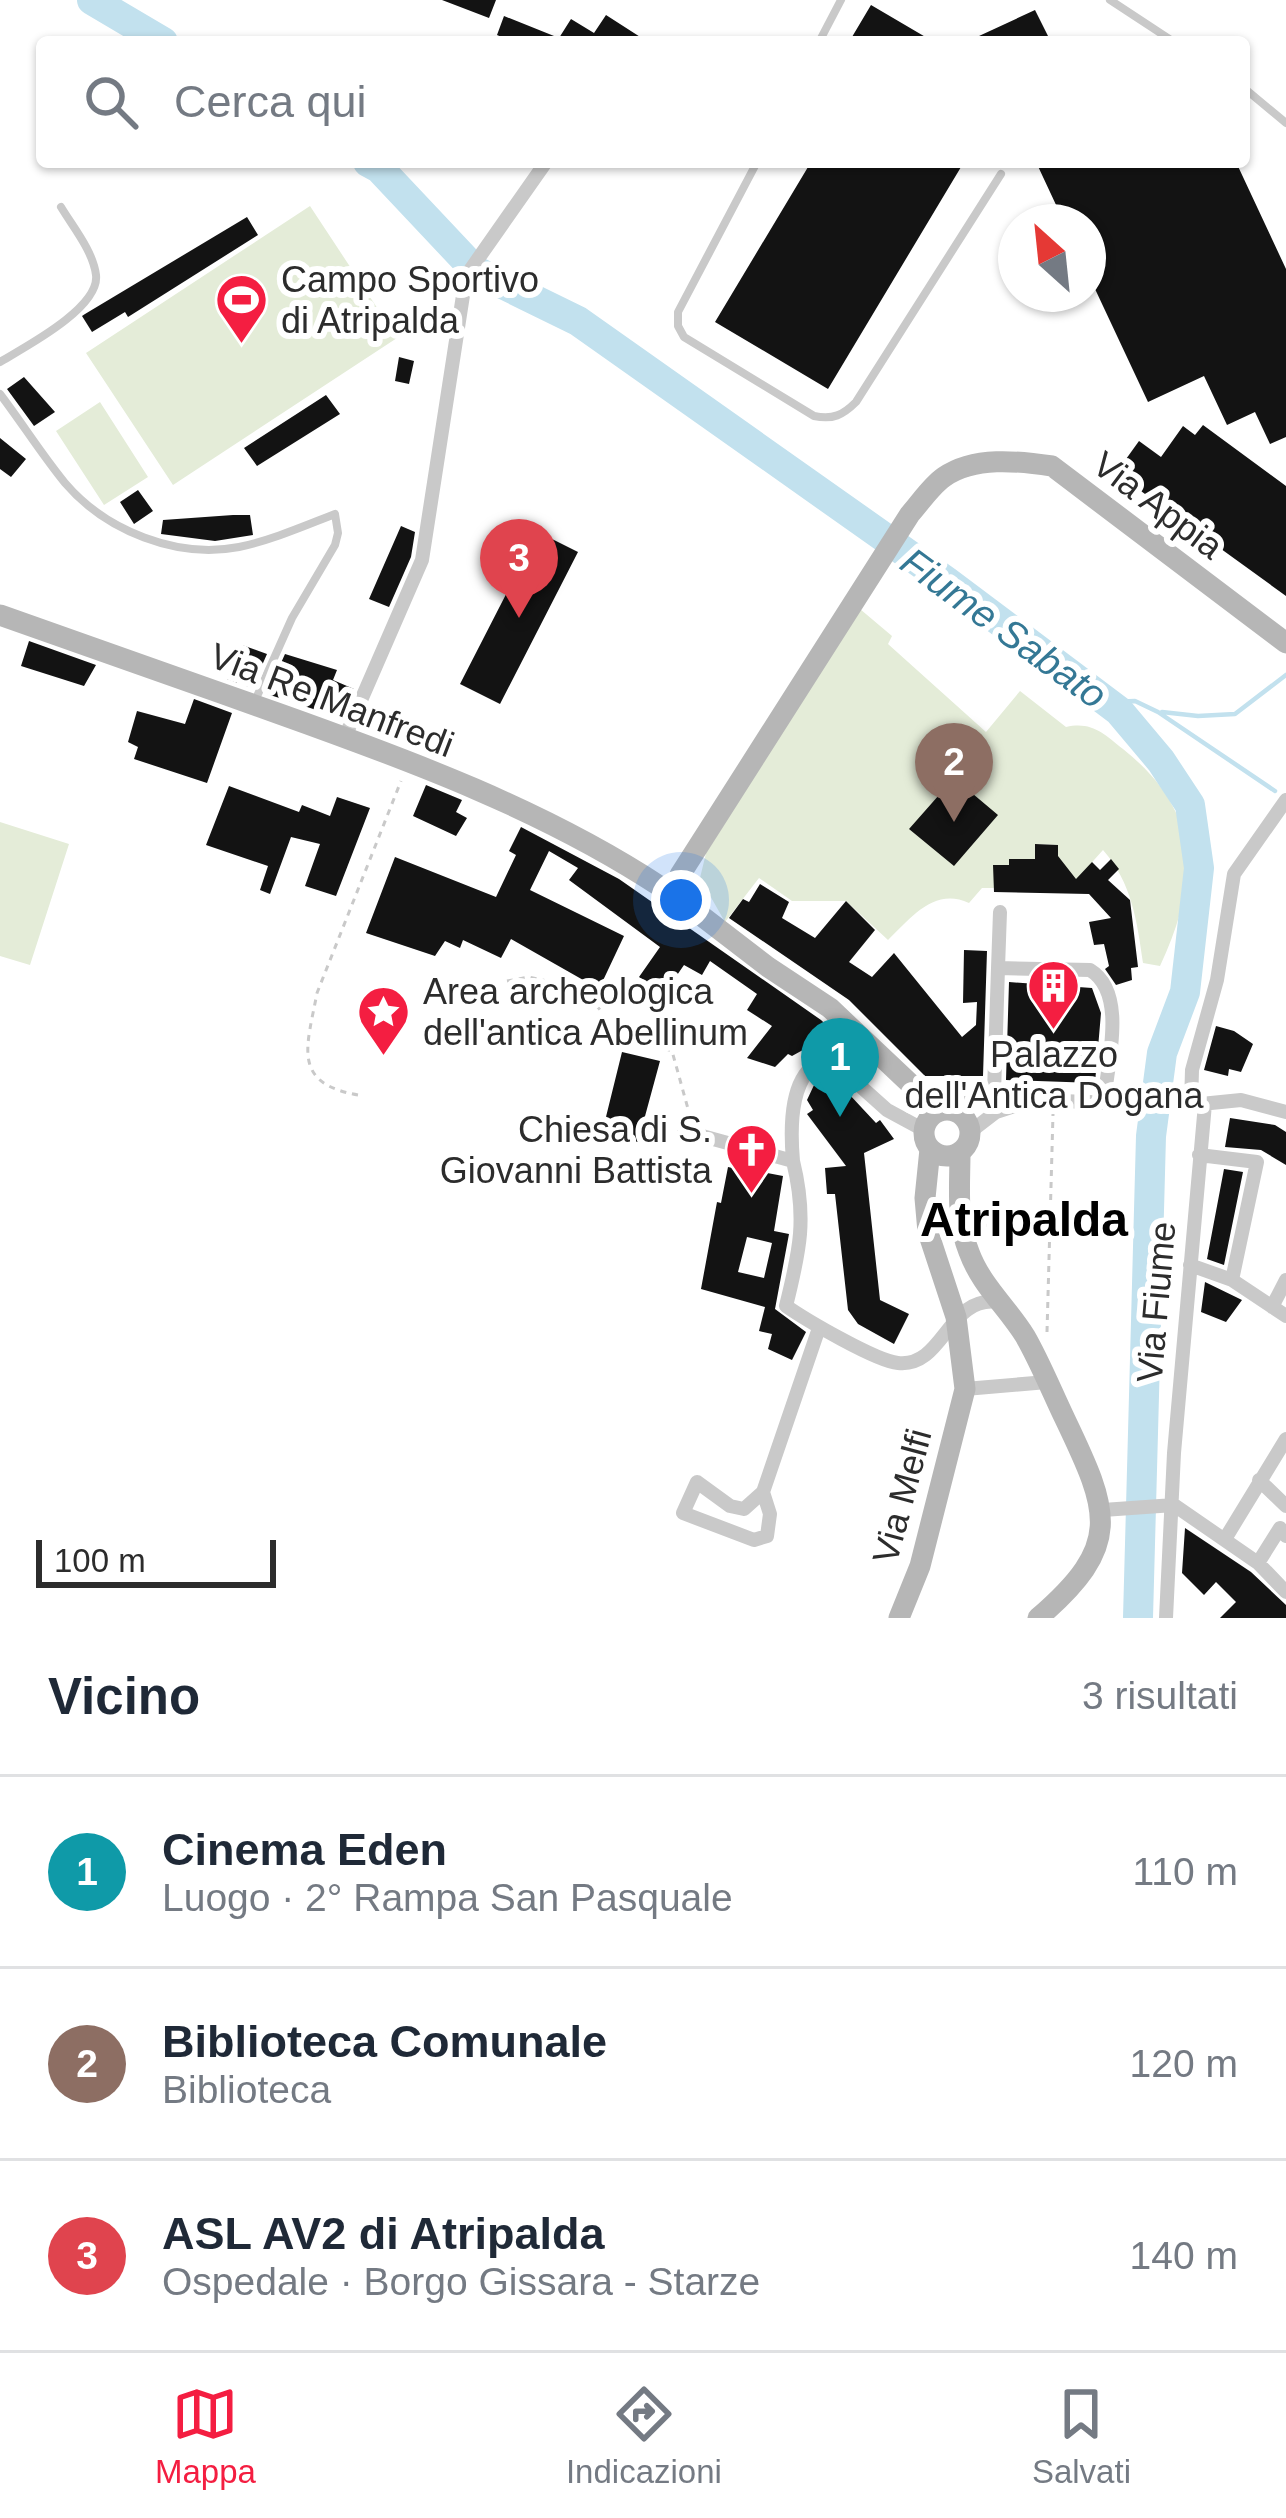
<!DOCTYPE html>
<html lang="it">
<meta charset="utf-8">
<style>
:root{--surface:#fff;--page:#f6f6f7;--text:#1f2937;--muted:#747a83;--line:#e0e1e3;--accent:#f41e41}
body{margin:0;font-family:Helvetica,sans-serif;background:var(--page);color:var(--text)}
.compass{position:absolute;left:998px;top:204px;width:108px;height:108px;border-radius:50%;background:var(--surface);box-shadow:0 3px 9px #0004;rotate:333deg}
.scale{position:absolute;left:36px;bottom:30px;width:240px;box-sizing:border-box;padding-left:12px;border:6px solid #2c2c2c;border-top:0;font-size:33px;line-height:42px;white-space:nowrap;color:#2c2c2c;-webkit-text-stroke:9px #fff;paint-order:stroke}
.you{position:absolute;left:681px;top:900px;width:42px;height:42px;margin:-30px;border:9px solid #fff;border-radius:50%;background:#1a73e8;box-shadow:0 0 0 18px #1a73e833}
.badge{display:grid;place-items:center;width:78px;height:78px;border-radius:50%;background:var(--accent);color:#fff;font-size:39px;font-weight:700}
.pin{position:absolute;translate:-50% -99px;filter:drop-shadow(0 3px 6px #0008)}
.pin::after{content:'';position:absolute;top:63px;width:42px;height:36px;background:inherit;clip-path:polygon(0 0,100% 0,50% 100%)}
.list{margin:0;padding:0;list-style:none}
h2{display:flex;justify-content:space-between;align-items:center;height:156px;margin:0;padding:0 48px;font-size:51px}
h2 small{font-size:39px;font-weight:400;color:var(--muted)}
.list li{display:grid;grid-template-columns:78px 1fr auto;gap:36px;align-items:center;box-sizing:border-box;height:192px;padding:0 48px;border-top:3px solid var(--line)}
.list b{display:block;font-size:45px;white-space:nowrap}
.list p{margin:0;font-size:39px;white-space:nowrap;color:var(--muted)}
.list em{font-size:39px;font-style:normal;color:var(--muted)}
.icon{flex:none;width:66px;height:66px;fill:none;stroke:currentColor;stroke-width:2;stroke-linecap:round;stroke-linejoin:round}
.map{position:relative;flex:none;width:1286px;height:1618px;overflow:hidden}
.search{position:absolute;background:var(--surface);box-shadow:0 3px 9px #0004;left:36px;right:36px;top:36px;height:132px;display:flex;align-items:center;gap:30px;box-sizing:border-box;padding:0 42px;border-radius:12px;color:var(--muted);font-size:45px}
.sheet{height:732px;background:var(--surface)}
nav{display:flex;justify-content:space-around;align-items:center;box-sizing:border-box;height:168px;border-top:3px solid var(--line);background:var(--surface);font-size:33px;color:var(--muted)}
nav a{display:grid;justify-items:center;gap:6px}
nav .on{color:var(--accent)}
.map>svg:first-child{display:block}
.green{fill:#e4ecd8}
.lines{fill:none;stroke-linecap:round;stroke-linejoin:round}
.stream{stroke:#c2e1ee;stroke-width:4.5}
.river{stroke:#c2e1ee;stroke-width:30}
.building{fill:#131313;fill-rule:evenodd}
.path{stroke:#c9c9c9;stroke-width:3;stroke-dasharray:6 6;stroke-linecap:butt}
.lane{stroke:#c9c9c9;stroke-width:8}
.street{stroke:#c9c9c9;stroke-width:14}
.secondary{stroke:#b6b6b6;stroke-width:21}
.labels{text-anchor:middle;dominant-baseline:central;stroke-width:12;stroke-linejoin:round;paint-order:stroke}
.poi-label{font-size:36px;fill:#2c2c2c;stroke:#fff;text-anchor:start}
.street-label{font-size:36px;fill:#2c2c2c;stroke:#fff}
.water-label{font-size:39px;font-style:italic;fill:#347895;stroke:#fff}
.district-label{font-size:48px;font-weight:bold;fill:#000;stroke:#fff}
</style>
<div class="map">
<svg width="1286" height="1618" viewBox="0 0 1286 1618">
<rect width="100%" height="100%" fill="#fff"/>
<path class="green" d="M310,206L397,338L173,485L86,353Z
M100,402L148,477L104,505L56,431Z
M860,609L892,636L888,644L986,732L1020,691L1066,727C1092,721 1104,734 1123,749C1202,812 1200,880 1160,966L1143,963C1137,921 1132,883 1103,850L1076,880L1063,863L1058,862V845L1036,844L1035,859H1010L1009,865H994V888H982L969,903C934,887 911,918 888,940L846,901H792L759,878L725,922L700,878L706,853Z
M0,822L69,844L30,965L0,956Z"/>
<g class="lines">
<path class="stream" d="M1108,702L1135,701L1158,712L1275,791
M1162,712L1198,716L1235,714L1286,675"/>
<path class="river" d="M92,0L163,42
M368,162L379,168L476,271L578,321L946,581L1119,711L1161,761L1190,805L1199,868L1185,992L1162,1053L1151,1136L1138,1618"/>
</g>
<path class="building" d="M442,0H496L489,18Z
M871,5L934,42H849Z
M1035,10L1051,42H966Z
M606,15L648,42H513L497,35L504,16L559,38L571,19L594,33Z
M811,162H964L828,389L715,322Z
M1036,162H1236L1286,269V437L1270,444L1255,412L1227,425L1204,376L1148,402L1088,274V222H1064Z
M247,217L258,235L128,317L125,312L92,332L82,316L85,314Z
M399,357L414,361L409,384L395,381Z
M24,377L55,412L34,426L7,389Z
M326,395L340,414L257,466L244,448Z
M1203,425L1286,486V596L1116,473L1139,441L1161,457L1183,426L1195,435Z
M0,438L26,459L11,477L0,469Z
M138,490L153,511L134,524L120,502Z
M233,515H250L253,535L215,541L161,534L163,520Z
M401,526L415,532L411,557L389,607L369,599Z
M538,532L578,552L500,704L460,684Z
M29,641L96,665L84,686L21,666Z
M242,645L267,654L252,688L227,679Z
M285,654L337,670L333,680L354,689L341,718L267,694Z
M194,699L232,713L207,783L134,759L138,747L128,742L137,711L185,724Z
M954,778L998,815L954,866L909,829Z
M426,785L462,800L456,812L467,818L456,836L413,816Z
M229,786L299,812L302,805L330,816L337,797L370,808L336,896L305,886L320,844L291,837L270,894L260,890L268,866L206,845Z
M521,827L619,879L821,1020L872,1068L865,1075L821,1040L792,1056L788,1054L775,1067L747,1058L772,1026L747,1010L757,994L710,961L702,975L684,965L664,994L639,977L660,947L569,880L578,868L549,851L530,890L624,936L599,989L511,939L501,958L463,940L460,948L445,941L435,956L366,933L395,857L496,897L516,855L509,851Z
M1035,844L1058,845V856L1076,879L1092,862L1100,870L1111,859L1119,869L1108,880L1130,900L1138,967L1131,968L1132,980L1116,985L1105,969L1109,966L1104,944L1094,945L1089,922L1111,918L1089,894L994,892L993,865H1009V859H1035Z
M760,884L789,902L782,918L815,938L846,901L875,930L849,962L872,977L894,953L962,1037L976,1025L977,1002L963,1003L964,950L987,951L983,1076H925L849,1000L729,918L743,899L749,902Z
M1009,982L1092,988L1101,1013L1095,1083L1006,1080Z
M1216,1026L1234,1031L1253,1044L1241,1072L1229,1069L1228,1076L1204,1070Z
M622,1052L660,1061L638,1142L602,1133Z
M834,1078L876,1123L880,1120L894,1139L864,1153L880,1300L909,1314L894,1344L858,1324L848,1310L835,1194H827L825,1168L846,1166L807,1114L813,1110L807,1100L815,1083Z
M1230,1118L1275,1125L1286,1132V1165L1261,1150L1225,1147Z
M739,1159L764,1165L762,1172L783,1176L774,1231L789,1234L775,1309L806,1332L792,1360L768,1349L772,1334L759,1331L765,1307L701,1289L717,1202L721,1203L728,1167L737,1169ZM747,1237L772,1243L764,1278L738,1272Z
M1224,1169L1243,1172L1224,1265L1207,1259Z
M1205,1282L1242,1300L1226,1322L1201,1312Z
M1185,1528L1251,1572L1286,1605V1618H1220L1236,1602L1216,1582L1204,1595L1182,1573Z"/>
<g class="lines">
<path class="path" d="M507,981L529,977L561,984L595,1004L621,1034L672,1051L690,1116
M358,1095C291,1083 307,1047 317,993L401,781
M981,1225L1049,1230
M1047,1332L1053,1114"/>
<path class="lane" d="M1110,0L1174,42
M819,42L841,0
M1244,88L1286,123
M757,162L678,312V326L684,337L814,416C833,420 843,415 856,402L1001,174
M0,362C25,347 100,308 96,275C93,251 73,227 61,207
M0,394C22,423 42,455 65,483C106,531 177,559 239,547C272,540 304,526 335,514L338,533L335,545L292,618L254,703"/>
<path class="street" d="M345,737L422,560L466,276L546,162
M998,968L1000,912
M994,1093L998,968L1090,970C1128,993 1107,1065 1104,1102
M1191,1105L1192,1070L1217,980L1234,874L1286,800
M939,1111L969,1094L1004,1093L1033,1100L1116,1103L1191,1105L1241,1100L1286,1112
M684,1131L793,1161C807,1218 800,1250 786,1306C806,1320 876,1361 898,1363C944,1368 948,1295 998,1302
M970,1132L996,1112L1033,1100
M1199,1155L1257,1162L1232,1280
M793,1161C790,1127 789,1066 830,1059L887,1110L924,1130
M1190,1265L1232,1280L1286,1316
M1272,1307L1286,1280
M965,1389L1047,1382
M1259,1480L1286,1506
M763,1492L770,1514L767,1536L754,1540L683,1513L697,1482L730,1506L744,1509L763,1492L819,1328
M1103,1510L1174,1505L1258,1563L1286,1592
M1225,1539L1286,1439
M1258,1563L1280,1528L1286,1536
M1166,1618L1174,1453L1205,1104"/>
<path class="secondary" d="M0,615C93,648 185,680 277,713C409,760 544,810 661,887
M680,875L910,514C920,503 931,486 944,477C974,456 1018,461 1052,466L1286,643
M673,894L768,967L830,1008L939,1111
M924 1133a23 23 0 1 1 46 0a23 23 0 1 1-46 0Z
M960,1152C960,1186 956,1220 969,1252C981,1285 1007,1307 1025,1336C1040,1362 1052,1392 1065,1419C1110,1513 1123,1545 1038,1618
M899,1618L920,1566L965,1389L956,1317L928,1232L925,1198L930,1149"/>
</g>
<defs>
<symbol id="stadium-pin" viewBox="-11 -11 22 30"><path d="M0 17L-7.5 6A9.5 9.5 0 1 1 7.5 6Z" fill="#f41e41" stroke="#fff"/><path d="M0-5a6.5 5 0 1 0 0 10a6.5 5 0 1 0 0-10ZM-3.5-1.8h7v3.6h-7Z" fill="#fff"/></symbol>
<symbol id="building-pin" viewBox="-11 -11 22 30"><path d="M0 17L-7.5 6A9.5 9.5 0 1 1 7.5 6Z" fill="#f41e41" stroke="#fff"/><path d="M-4-6H4V6H1V3H-1V6H-4ZM-2.5-4.3h1.7v1.8h-1.7ZM.8-4.3h1.7v1.8H.8ZM-2.5-1h1.7V.8h-1.7ZM.8-1h1.7V.8H.8Z" fill="#fff"/></symbol>
<symbol id="sight-pin" viewBox="-11 -11 22 30"><path d="M0 17L-7.5 6A9.5 9.5 0 1 1 7.5 6Z" fill="#f41e41" stroke="#fff"/><path d="M0-6L1.8-2.2L6-1.7L2.9 1.2L3.7 5.4L0 3.3L-3.7 5.4L-2.9 1.2L-6-1.7L-1.8-2.2Z" fill="#fff"/></symbol>
<symbol id="church-pin" viewBox="-11 -11 22 30"><path d="M0 17L-7.5 6A9.5 9.5 0 1 1 7.5 6Z" fill="#f41e41" stroke="#fff"/><path d="M-1.2-6h2.4v3.5h3.3v2.4h-3.3V6h-2.4V-.1h-3.3v-2.4h3.3Z" fill="#fff"/></symbol>
</defs>
<g fill-rule="evenodd">
<use href="#stadium-pin" x="212" y="270" width="59" height="81"/>
<use href="#building-pin" x="1024" y="956" width="59" height="81"/>
<use href="#sight-pin" x="354" y="982" width="59" height="81"/>
<use href="#church-pin" x="722" y="1120" width="59" height="81"/>
</g>
<g class="labels">
<g class="poi-label">
<text x="281" y="279">Campo Sportivo<tspan x="281" dy="41">di Atripalda</tspan></text>
<text x="423" y="991">Area archeologica<tspan x="423" dy="41">dell'antica Abellinum</tspan></text>
<text x="1054" y="1054" text-anchor="middle">Palazzo<tspan x="1054" dy="41">dell'Antica Dogana</tspan></text>
<text x="712" y="1129" text-anchor="end">Chiesa di S.<tspan x="712" dy="41">Giovanni Battista</tspan></text>
</g>
<g class="street-label">
<text transform="translate(1158 505) rotate(37)">Via Appia</text>
<text transform="translate(332 700) rotate(21)">Via Re Manfredi</text>
<text transform="translate(1156 1302) rotate(-85)">Via Fiume</text>
<text transform="translate(902 1496) rotate(-75)">Via Melfi</text>
</g>
<g class="water-label">
<text transform="translate(1004 628) rotate(36)">Fiume Sabato</text>
</g>
<g class="district-label">
<text x="1024" y="1219">Atripalda</text>
</g>
</g>
</svg>
<svg class="compass" viewBox="-18 -18 36 36"><path d="M0-13l5 13h-10z" fill="#e53935"/><path d="M0 13l5-13h-10z" fill="#747a83"/></svg>
<div class="scale">100 m</div>
<div class="you"></div>
<div class="pin badge" style="left:840px;top:1117px;background:#0f9aa8">1</div>
<div class="pin badge" style="left:954px;top:822px;background:#8d6e63">2</div>
<div class="pin badge" style="left:519px;top:618px;background:#e0444e">3</div>
<div class="search"><svg class="icon" aria-label="search" viewBox="0 0 24 24"><circle cx="10" cy="10" r="6"/><path d="M15 15l6 6"/></svg>Cerca qui</div>
</div>
<section class="sheet">
<h2>Vicino<small>3 risultati</small></h2>
<ul class="list">
<li><span class="badge" style="background:#0f9aa8">1</span><div><b>Cinema Eden</b><p>Luogo · 2° Rampa San Pasquale</p></div><em>110 m</em></li>
<li><span class="badge" style="background:#8d6e63">2</span><div><b>Biblioteca Comunale</b><p>Biblioteca</p></div><em>120 m</em></li>
<li><span class="badge" style="background:#e0444e">3</span><div><b>ASL AV2 di Atripalda</b><p>Ospedale · Borgo Gissara - Starze</p></div><em>140 m</em></li>
</ul>
</section>
<nav>
<a class="on"><svg class="icon" aria-label="map" viewBox="0 0 24 24"><path d="M3 6l6-2 6 2 6-2v14l-6 2-6-2-6 2zM9 4v14M15 6v14"/></svg>Mappa</a>
<a><svg class="icon" aria-label="directions" viewBox="0 0 24 24"><path d="M12 3l9 9-9 9-9-9zM9 14v-3h6M13 9l2 2-2 2"/></svg>Indicazioni</a>
<a><svg class="icon" aria-label="saved" viewBox="0 0 24 24"><path d="M7 4h10v16l-5-4-5 4z"/></svg>Salvati</a>
</nav>
